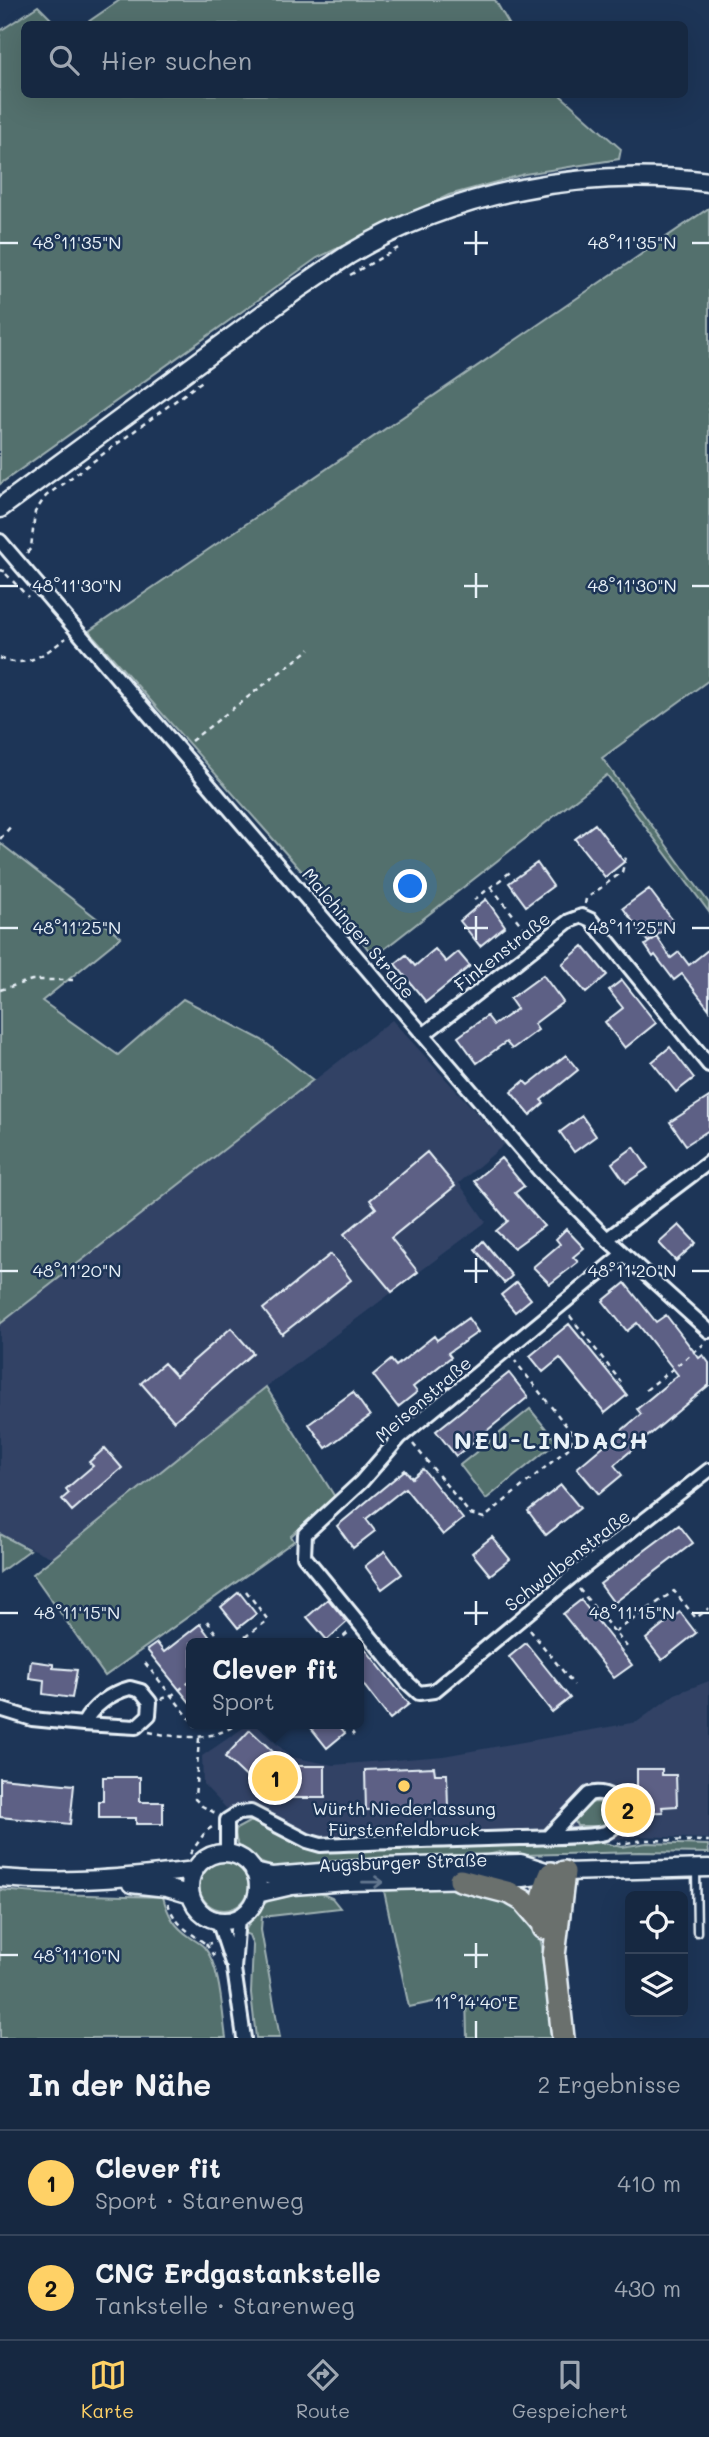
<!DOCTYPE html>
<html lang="de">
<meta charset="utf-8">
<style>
:root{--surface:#162841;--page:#23344c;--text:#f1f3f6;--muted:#9ea6b1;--line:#35445a;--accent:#ffd166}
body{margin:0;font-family:Mali,sans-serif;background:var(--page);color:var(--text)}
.controls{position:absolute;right:21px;bottom:21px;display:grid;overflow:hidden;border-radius:10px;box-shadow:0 7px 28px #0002}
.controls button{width:63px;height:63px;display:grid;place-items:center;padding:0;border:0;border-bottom:2px solid var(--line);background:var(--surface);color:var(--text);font:35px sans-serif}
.you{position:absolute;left:411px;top:887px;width:24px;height:24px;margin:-18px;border:5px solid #fff;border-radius:50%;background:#1a73e8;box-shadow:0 0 0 10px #1a73e833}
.badge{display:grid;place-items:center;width:46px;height:46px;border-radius:50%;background:var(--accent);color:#111;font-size:23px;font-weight:700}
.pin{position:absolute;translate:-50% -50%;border:4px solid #fff;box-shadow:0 2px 7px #0006}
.popup{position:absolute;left:186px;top:1638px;width:178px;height:91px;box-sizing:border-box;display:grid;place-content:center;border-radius:10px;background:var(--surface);filter:drop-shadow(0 2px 5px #0005);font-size:23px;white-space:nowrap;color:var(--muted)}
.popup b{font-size:26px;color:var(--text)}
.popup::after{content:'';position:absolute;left:50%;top:100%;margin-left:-14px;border:14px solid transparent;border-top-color:var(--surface)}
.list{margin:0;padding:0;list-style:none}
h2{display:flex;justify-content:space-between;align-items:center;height:91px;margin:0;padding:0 28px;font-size:30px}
h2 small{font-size:23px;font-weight:400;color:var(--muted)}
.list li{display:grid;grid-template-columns:46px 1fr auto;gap:21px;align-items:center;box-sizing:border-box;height:105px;padding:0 28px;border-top:2px solid var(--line)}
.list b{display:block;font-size:26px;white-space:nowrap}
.list p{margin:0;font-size:23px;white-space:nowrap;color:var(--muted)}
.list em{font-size:23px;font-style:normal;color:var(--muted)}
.icon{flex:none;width:38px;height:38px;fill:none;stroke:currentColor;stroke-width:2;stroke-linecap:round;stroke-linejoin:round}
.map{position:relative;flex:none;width:709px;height:2038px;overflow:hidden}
.search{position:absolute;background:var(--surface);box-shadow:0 7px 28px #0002;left:21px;right:21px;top:21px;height:77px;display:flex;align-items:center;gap:18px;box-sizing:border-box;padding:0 24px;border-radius:10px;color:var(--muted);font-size:26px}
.sheet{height:301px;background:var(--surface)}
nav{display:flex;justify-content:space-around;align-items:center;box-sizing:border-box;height:98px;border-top:2px solid var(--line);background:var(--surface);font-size:19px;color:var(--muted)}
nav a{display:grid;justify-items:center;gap:4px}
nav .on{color:var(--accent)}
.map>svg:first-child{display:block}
.built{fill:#304265}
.green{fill:#536f6d;stroke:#9eb0b2;stroke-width:2}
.building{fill:#5d6085;stroke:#e8f1f8;stroke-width:2}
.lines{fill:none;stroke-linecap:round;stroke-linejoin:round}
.service-casing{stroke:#e8f1f8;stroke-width:11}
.minor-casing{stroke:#e8f1f8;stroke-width:18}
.tertiary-casing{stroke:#e8f1f8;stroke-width:21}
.secondary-casing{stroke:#e8f1f8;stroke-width:23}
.trunk-casing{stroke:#e8f1f8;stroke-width:26}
.path{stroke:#e8f1f8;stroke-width:2.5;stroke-dasharray:5 5;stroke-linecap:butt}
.service{stroke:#1d3557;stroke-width:6}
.minor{stroke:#1d3557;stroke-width:12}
.tertiary{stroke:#1d3557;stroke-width:16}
.secondary{stroke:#1d3557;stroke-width:18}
.trunk{stroke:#6b706d;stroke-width:21}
.oneway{stroke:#64778f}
.ticks{fill:none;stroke:#e8f1f8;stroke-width:2.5}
.poi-dot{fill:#ffd166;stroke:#1d3557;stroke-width:2.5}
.labels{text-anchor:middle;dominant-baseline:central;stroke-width:5;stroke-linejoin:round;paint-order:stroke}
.street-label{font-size:18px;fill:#e8f1f8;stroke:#1d3557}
.poi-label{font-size:18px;fill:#e8f1f8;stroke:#1d3557}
.district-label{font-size:24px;font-weight:bold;letter-spacing:2px;fill:#e8f1f8;stroke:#1d3557}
.ticks-label{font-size:18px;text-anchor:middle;fill:#e8f1f8;stroke:#1d3557;stroke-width:5;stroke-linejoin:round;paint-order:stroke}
</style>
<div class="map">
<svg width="709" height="2038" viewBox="0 0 709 2038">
<rect width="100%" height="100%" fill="#1d3557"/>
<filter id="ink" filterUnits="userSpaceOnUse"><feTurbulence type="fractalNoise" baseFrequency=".0143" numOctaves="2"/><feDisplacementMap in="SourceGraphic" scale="14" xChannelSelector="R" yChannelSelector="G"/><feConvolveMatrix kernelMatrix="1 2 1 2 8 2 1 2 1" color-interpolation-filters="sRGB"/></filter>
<g filter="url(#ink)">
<path class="built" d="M392,1020L505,1144L459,1183L486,1222L266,1387L53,1558L0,1534V1324Z
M709,1681V1839L640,1836L600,1842L317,1848L226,1808L203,1784L202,1756L249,1724H255L291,1757L333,1765L443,1756L637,1722L675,1694Z"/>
<path class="green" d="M120,0H495L509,24H85Z
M38,6L56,24H24V94L560,95L621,149L619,159L525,174L449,195L317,258L0,484V31Z
M709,208V680L602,758L709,903V912L607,775L374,957L351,927L89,631Z
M0,843L121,937L42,1001L118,1055L183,999L262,1040L313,1080L0,1324Z
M266,1387L335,1497L291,1536L294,1541L105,1676L33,1574Z
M530,1409L557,1442L486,1499L460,1465Z
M0,1534L30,1550L0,1572Z
M596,1802L602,1803L609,1813L605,1824L598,1826H577L574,1819L590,1803Z
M259,1821L294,1840L484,1845L600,1842L621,1847L647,1843L708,1845L709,1853L639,1852L522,1855L500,1852L487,1855H452L431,1859L281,1868C261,1865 231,1852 236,1829L249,1822Z
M199 1885a25 25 0 1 1 50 0a25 25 0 1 1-50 0Z
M439,1888L491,1893L512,1900L537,1926L546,1964L554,2038H467L466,1995L409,2007L384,1891Z
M0,1890L49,1894L163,1897C168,1915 174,1926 190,1937C194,1940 200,1943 204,1947C221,1967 222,2013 226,2038H0Z
M320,1893L332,1898L340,1908L262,1917L261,1930L280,2038H256L251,1993L253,1946L249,1935L244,1933C267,1890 275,1895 320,1893Z"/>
<path class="building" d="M595,824L624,862L605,877L575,839Z
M537,863L553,886L526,906L509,883Z
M649,889L674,922L648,942L623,908Z
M486,899L505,926L480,946L460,921Z
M657,937L671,958L679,952L689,965L709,949V1009L682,974L674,980L655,955L653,957L645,945Z
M583,946L607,975L586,993L562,964Z
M435,949L446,962L458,952L470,966L426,1002L395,964L406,955L415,966Z
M543,975L563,1002L534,1024L538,1030L512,1049L506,1042L477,1063L458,1037L487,1016L494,1025L517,1009L510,999Z
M622,980L656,1023L625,1048L605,1022L623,1008L609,990Z
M670,1047L694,1078L676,1092L652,1062Z
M566,1055L578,1070L541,1100L544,1103L530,1115L511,1092L524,1081L528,1085Z
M709,1097V1130L686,1145L670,1122Z
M582,1116L596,1136L574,1152L560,1132Z
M634,1147L648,1168L626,1183L612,1163Z
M427,1152L455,1186L391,1238L418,1272L392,1292L344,1234L376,1208L370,1200Z
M501,1158L524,1186L515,1193L544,1226L514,1248L496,1231L508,1221L474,1181Z
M679,1225L696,1243L676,1261L659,1243Z
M566,1229L584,1248L573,1257L578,1262L550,1284L533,1267L560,1244L556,1239Z
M483,1241L512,1276L504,1283L475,1249Z
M331,1254L351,1280L282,1334L263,1309Z
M517,1282L531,1299L515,1312L501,1295Z
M625,1283L656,1322L666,1315L699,1358L703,1355L709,1363V1385L614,1465L622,1475L599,1494L577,1468L641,1414L637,1409L678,1375L637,1323L627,1331L603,1301Z
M468,1318L478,1332L448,1353L451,1357L413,1387L417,1392L398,1407L373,1375L391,1360L396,1366L434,1336L437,1340Z
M569,1324L627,1395L605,1413L560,1358L543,1372L530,1356Z
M231,1328L253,1353L174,1421L141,1383L164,1363L176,1376Z
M509,1373L528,1397L456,1456L436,1431Z
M353,1392L370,1416L326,1448L309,1424Z
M105,1448L122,1468L72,1511L62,1499L69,1493L66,1489L93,1466L89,1462Z
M423,1469L463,1519L443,1535L405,1488L366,1519L375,1531L353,1548L337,1526L405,1470L412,1478Z
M561,1485L580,1508L546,1535L528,1511Z
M679,1525L693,1543L614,1603L600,1584Z
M492,1537L510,1559L490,1575L472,1553Z
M385,1551L402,1574L382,1589L365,1566Z
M239,1592L256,1614L238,1628L221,1607Z
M328,1599L347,1622L327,1640L307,1617Z
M581,1600L632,1665L614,1678L563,1614Z
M680,1612L696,1633L662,1660L646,1639Z
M200,1624L214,1643H191V1704L147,1650L157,1643L164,1652Z
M359,1641L409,1704L390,1719L359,1679Z
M526,1643L570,1698L552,1712L509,1657Z
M31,1661L53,1664V1668L77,1670L72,1698L43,1694L44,1680L29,1678Z
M308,1724H338L345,1733L327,1748Z
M250,1730L288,1766H325V1798H269L225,1757Z
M434,1767L435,1774H447L448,1807L366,1810L365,1770Z
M637,1769H662V1775H676L677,1806L662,1807L663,1812L637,1813Z
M103,1777H140V1802H163V1824H136V1818H99V1801H103Z
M0,1778L74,1785L70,1824L0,1817Z"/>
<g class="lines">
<defs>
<path id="service" d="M696,1871L697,1932"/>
<path id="minor" d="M0,541L540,1171L607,1239L709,1331
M423,1035L569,921L582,916L591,920L709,1065
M607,1239L709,1162
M623,1254L400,1437L361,1482L305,1534L304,1556L408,1683L419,1693L434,1691L570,1578L709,1470
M130,1688L141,1691L150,1702L149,1715L136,1727L83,1724C93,1706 111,1693 130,1688Z
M0,1709L32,1719L83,1724
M227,1854V1820L238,1813L251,1812L307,1841L321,1845C388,1842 454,1840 520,1838C542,1837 585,1838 605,1833C609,1831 611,1830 614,1827C631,1809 610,1787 589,1794L548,1837
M238,1917L234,1969L244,2038
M218,1920L232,1963"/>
<path id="tertiary" d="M190 1887a34 34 0 1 1 68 0a34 34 0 1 1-68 0Z
M254,1872L272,1876L383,1867L521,1863L549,1872
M0,1878C68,1884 128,1878 195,1870
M131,1884L167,1888L191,1895
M257,1894L292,1886L348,1882L523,1878L564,1872L709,1868"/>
<path id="secondary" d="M0,508L299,288C316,277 331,266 348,255C455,191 586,167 709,182"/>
<path id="trunk" d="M460,1880L510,1893L524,1901L542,1922
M544,1928C539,1911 544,1888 551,1873
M563,2038L554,1956L564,1872"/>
</defs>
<use href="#service" class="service-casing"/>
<use href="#minor" class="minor-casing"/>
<use href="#tertiary" class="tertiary-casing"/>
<use href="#secondary" class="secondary-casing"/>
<use href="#trunk" class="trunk-casing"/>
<path class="path" d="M350,275L402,246
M27,553L31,548L35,512L46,496L205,379
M0,570L7,572
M6,574L28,597
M0,658C26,670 46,653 66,638
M191,741L310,649
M0,839L12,825
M491,887L530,936
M474,900L513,870
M585,904L586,899L622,872L626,857
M0,990L32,980H73
M570,1316L621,1382
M646,1390L704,1344
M413,1444L470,1514L484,1518L571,1446L572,1433L515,1361
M579,1589L628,1648
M207,1621L223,1643
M530,1630L574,1685
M615,1632L674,1591L696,1618L709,1608
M237,1643L268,1620L246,1591
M336,1643L349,1632
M145,1663L191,1720
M161,1699L171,1696L191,1681
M194,1724L196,1726
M346,1724L354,1735
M149,1732C180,1738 210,1742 237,1724
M199,1738L195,1799L202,1806L217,1814
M617,1842L620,1844L644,1840L709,1841
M190,1854L206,1831L212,1827
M168,1903C174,1924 189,1932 206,1944L211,1943
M206,1944L214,1956"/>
<use href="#service" class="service"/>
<use href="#minor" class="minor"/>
<use href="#tertiary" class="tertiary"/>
<use href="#secondary" class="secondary"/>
<use href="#trunk" class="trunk"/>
</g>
<defs><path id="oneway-shaft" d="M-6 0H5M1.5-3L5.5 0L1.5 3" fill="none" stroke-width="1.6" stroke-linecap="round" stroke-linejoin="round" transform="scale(1.75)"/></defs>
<use class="oneway" href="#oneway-shaft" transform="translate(373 1882) rotate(-1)"/>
</g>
<path class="ticks" d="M476,231V255M0,243H18M464,243H488M692,243H709M476,573V598M0,586H18M464,586H488M692,586H709M476,916V940M0,928H18M464,928H488M692,928H709M476,1258V1283M0,1271H18M464,1271H488M692,1271H709M476,1601V1625M0,1613H18M464,1613H488M692,1613H709M476,1943V1968M0,1955H18M464,1955H488M476,2021V2038"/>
<circle class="poi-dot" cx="404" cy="1786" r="7"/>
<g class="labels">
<g class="street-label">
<text transform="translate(359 933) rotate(50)">Malchinger Straße</text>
<text transform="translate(502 951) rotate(-38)">Finkenstraße</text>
<text transform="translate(423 1399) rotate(-41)">Meisenstraße</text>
<text transform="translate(567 1560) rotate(-38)">Schwalbenstraße</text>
<text transform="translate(403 1862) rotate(-2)">Augsburger Straße</text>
</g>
<g class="poi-label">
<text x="404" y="1808">Würth Niederlassung<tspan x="404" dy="21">Fürstenfeldbruck</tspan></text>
</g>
<g class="district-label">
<text x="552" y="1439">NEU-LINDACH</text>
</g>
</g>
<g class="ticks-label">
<text x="77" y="249">48°11'35"N</text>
<text x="632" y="249">48°11'35"N</text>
<text x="77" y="592">48°11'30"N</text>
<text x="632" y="592">48°11'30"N</text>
<text x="77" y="934">48°11'25"N</text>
<text x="632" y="934">48°11'25"N</text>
<text x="77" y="1277">48°11'20"N</text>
<text x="632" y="1277">48°11'20"N</text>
<text x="77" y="1619">48°11'15"N</text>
<text x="632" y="1619">48°11'15"N</text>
<text x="77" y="1962">48°11'10"N</text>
<text x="476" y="2009">11°14'40"E</text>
</g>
</svg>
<div class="controls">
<button><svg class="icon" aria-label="locate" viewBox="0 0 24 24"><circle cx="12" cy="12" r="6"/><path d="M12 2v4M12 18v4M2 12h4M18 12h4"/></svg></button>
<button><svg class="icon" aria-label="layers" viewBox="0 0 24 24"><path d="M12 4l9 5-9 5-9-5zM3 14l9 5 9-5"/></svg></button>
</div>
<div class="you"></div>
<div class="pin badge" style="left:275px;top:1778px">1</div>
<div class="popup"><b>Clever fit</b>Sport</div>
<div class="pin badge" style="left:628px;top:1810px">2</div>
<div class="search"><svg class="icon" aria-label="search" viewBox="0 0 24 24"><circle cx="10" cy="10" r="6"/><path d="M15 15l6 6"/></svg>Hier suchen</div>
</div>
<section class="sheet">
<h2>In der Nähe<small>2 Ergebnisse</small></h2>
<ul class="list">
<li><span class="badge">1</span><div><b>Clever fit</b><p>Sport · Starenweg</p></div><em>410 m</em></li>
<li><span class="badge">2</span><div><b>CNG Erdgastankstelle</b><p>Tankstelle · Starenweg</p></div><em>430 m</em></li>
</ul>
</section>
<nav>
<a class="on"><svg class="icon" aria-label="map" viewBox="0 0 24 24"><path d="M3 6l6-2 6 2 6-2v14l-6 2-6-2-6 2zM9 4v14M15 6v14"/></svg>Karte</a>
<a><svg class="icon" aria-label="directions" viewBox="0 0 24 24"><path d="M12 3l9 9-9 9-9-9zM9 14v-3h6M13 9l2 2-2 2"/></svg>Route</a>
<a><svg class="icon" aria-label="saved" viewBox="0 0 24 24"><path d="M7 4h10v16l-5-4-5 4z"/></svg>Gespeichert</a>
</nav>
